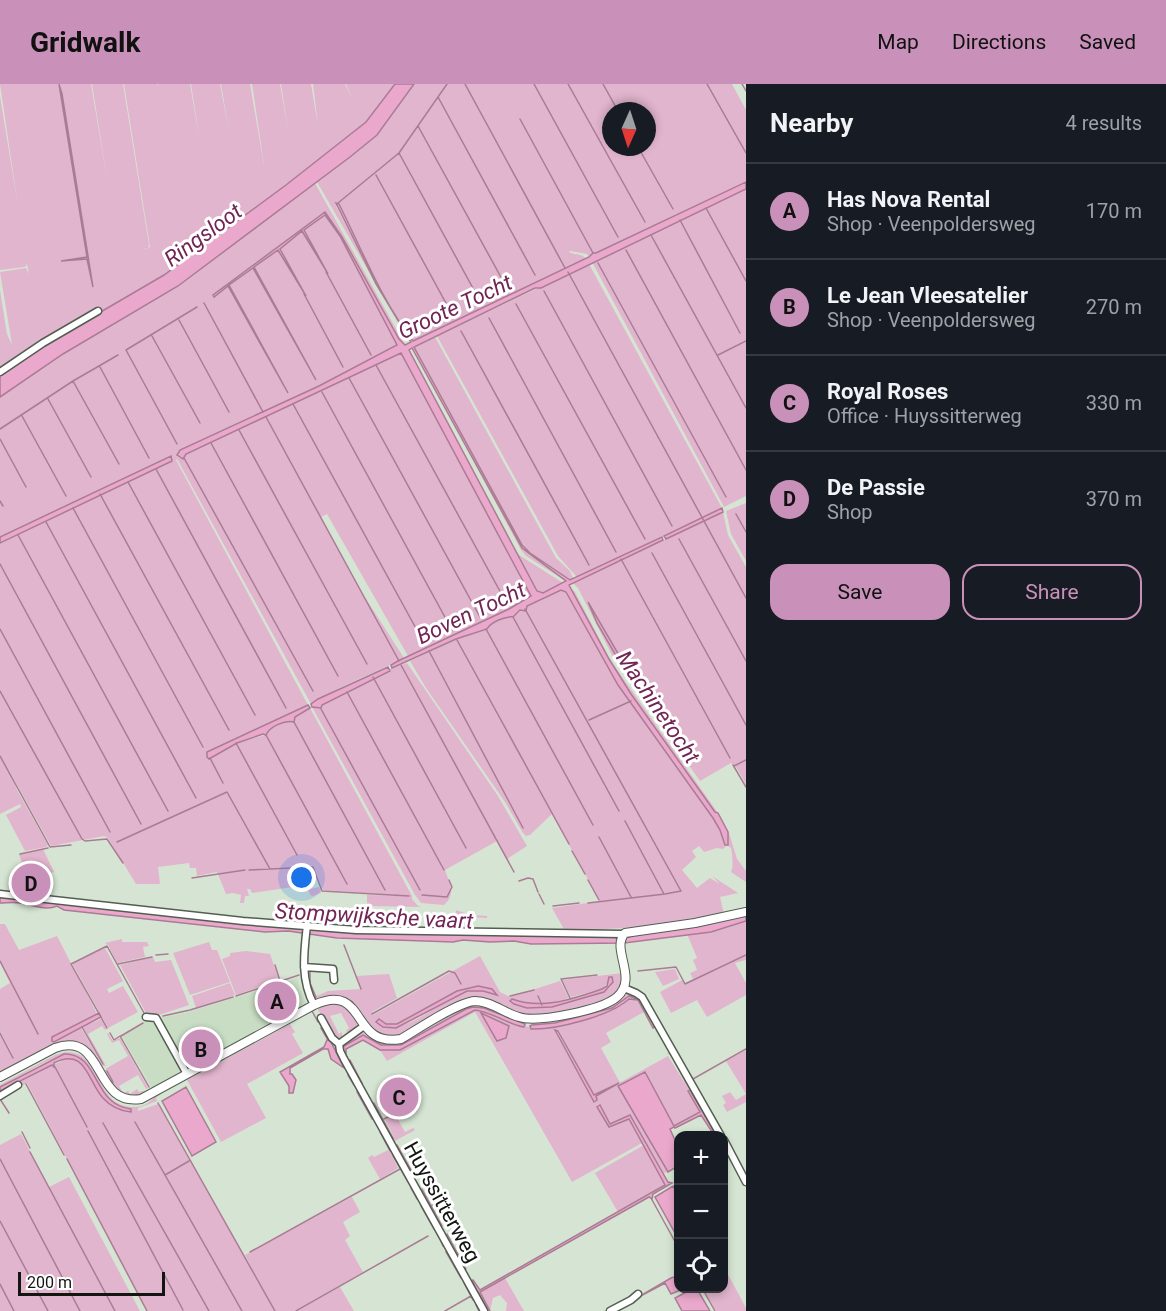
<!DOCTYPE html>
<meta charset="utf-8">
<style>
:root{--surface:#171b24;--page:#20242c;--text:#f1f3f6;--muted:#9ea1a6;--line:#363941;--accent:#c991b9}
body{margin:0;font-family:Roboto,sans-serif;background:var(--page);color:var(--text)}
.controls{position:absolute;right:18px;bottom:18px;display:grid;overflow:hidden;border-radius:12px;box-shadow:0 3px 9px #0003}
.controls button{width:54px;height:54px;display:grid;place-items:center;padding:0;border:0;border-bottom:2px solid var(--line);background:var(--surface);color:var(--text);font:30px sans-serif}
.compass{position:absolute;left:602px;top:18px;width:54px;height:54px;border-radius:50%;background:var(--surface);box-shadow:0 3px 9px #0003;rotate:183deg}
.scale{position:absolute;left:18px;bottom:15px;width:147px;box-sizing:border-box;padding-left:6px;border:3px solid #111610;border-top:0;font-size:16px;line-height:21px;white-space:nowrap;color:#111610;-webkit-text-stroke:4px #fff;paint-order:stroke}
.you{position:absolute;left:302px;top:794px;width:21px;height:21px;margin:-15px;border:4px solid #fff;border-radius:50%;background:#1a73e8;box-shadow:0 0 0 9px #1a73e833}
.badge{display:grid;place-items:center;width:39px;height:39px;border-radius:50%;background:var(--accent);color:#111;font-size:20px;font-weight:700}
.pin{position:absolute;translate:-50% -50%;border:3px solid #fff;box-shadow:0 2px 6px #0006}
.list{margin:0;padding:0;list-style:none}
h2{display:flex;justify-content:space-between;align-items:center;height:78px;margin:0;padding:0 24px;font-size:26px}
h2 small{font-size:20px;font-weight:400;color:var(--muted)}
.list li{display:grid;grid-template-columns:39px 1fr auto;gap:18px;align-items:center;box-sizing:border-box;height:96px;padding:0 24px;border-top:2px solid var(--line)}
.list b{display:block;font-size:22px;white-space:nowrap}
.list p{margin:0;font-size:20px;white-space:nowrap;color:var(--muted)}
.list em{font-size:20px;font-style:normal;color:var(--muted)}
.actions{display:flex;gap:12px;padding:18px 24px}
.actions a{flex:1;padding:14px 0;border:2px solid var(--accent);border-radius:18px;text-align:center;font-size:21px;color:var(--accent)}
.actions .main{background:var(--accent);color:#111}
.icon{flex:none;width:33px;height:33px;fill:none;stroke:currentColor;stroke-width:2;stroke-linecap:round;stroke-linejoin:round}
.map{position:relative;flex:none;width:746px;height:1227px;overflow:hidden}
header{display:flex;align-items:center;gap:36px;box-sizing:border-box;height:84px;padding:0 30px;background:var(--accent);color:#111}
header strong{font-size:28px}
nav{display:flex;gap:33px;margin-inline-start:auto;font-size:21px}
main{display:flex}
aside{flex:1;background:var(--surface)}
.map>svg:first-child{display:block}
.built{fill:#c9ddc5}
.green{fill:#e1b5cd;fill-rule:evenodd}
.water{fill:#eba8cd;stroke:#aa7c94;stroke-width:1.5;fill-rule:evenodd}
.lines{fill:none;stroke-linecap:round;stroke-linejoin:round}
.stream{stroke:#aa7c94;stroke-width:1.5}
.minor-casing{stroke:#525f50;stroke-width:9}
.tertiary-casing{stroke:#525f50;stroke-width:10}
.minor{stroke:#fff;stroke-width:6}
.tertiary{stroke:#fff;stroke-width:8}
.labels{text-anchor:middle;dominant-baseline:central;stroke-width:6;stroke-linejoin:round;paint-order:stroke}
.street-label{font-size:21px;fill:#111610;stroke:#fff}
.water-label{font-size:22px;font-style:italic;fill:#722555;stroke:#fff}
</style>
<header>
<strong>Gridwalk</strong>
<nav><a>Map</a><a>Directions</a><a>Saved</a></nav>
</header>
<main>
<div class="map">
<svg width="746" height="1227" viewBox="0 0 746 1227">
<rect width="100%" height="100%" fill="#d6e5d3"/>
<path class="built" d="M297,894L309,928L156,1011L121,951L146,937L189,928Z"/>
<path class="green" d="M0,0H59L87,173L62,177L87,175L93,200L60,0H91L108,101L92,0H123L149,161L148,164L140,166L150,163L124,0H157L158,2V0H190L200,58L191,0H220L229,48L221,0H250L265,87L252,0H280L288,46L281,0H311L318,41L313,0H345L352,14L346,0H395L366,38L286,101L164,191L24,274L0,292V206L7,250L12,261L0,188L26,184L29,190L27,180L25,183L0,186V12L18,122Z
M414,0H732L746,26V98L596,169H593L589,173L587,170L570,167L569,168C574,171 582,169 586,175L413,257C383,215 362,166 339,120L336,122L376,200L317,98L377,51ZM611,27H647V63H611Z
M315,99L405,261L399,255L342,153L325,128L213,211L214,212L228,202L288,309L229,201L253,184L312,290L254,183L278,165L314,229L279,165L302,147L338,210L304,146L325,131L340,152L397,261L319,302L180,366L177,372L179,374L185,373V370L401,269L531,512L509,525L408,572L327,430L321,433L359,504L404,574C375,589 340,601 311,620L177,375L176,376L308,621L234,655L209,675L237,659L266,651L269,645L310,624L412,812V815L418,822L422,823L367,822V811L411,812L323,806L317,792L304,794V797L308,800L309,805L319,803L321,809L313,812L310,811L309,807H301L299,802L252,809L250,805H247L249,812H245L244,819H240L241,811L233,809L226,810L217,788L197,792L196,784H190L189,779L158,783L160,800H136L108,754L104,752L51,762L6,681L18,708L48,761L46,763L25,767L6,731L21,723L20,720L0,730V459L156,385L171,372L0,453V313L63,270L178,202Z
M746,105V412L724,423L592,178Z
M589,180L722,424L577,493L558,472L437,252Z
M435,253L556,474L570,487L573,494L570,496L530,469L522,461L414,263Z
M413,264L522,464L564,496L526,472L521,466Z
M746,419V477L731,450L726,427Z
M723,428L728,451L746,483V700L736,683L731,679L700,697L614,575L578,504L573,499Z
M516,469L563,499L542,509L537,507Z
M570,504L575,508L611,577L718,729L715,728L631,610L609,575Z
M561,506L566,508L618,601L713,734L720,746L726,761H728V748L729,749L737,775L746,787V798L731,788C734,782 732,769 731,764L727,761L723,765L717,764L704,768L699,762L692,767L696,773L682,786L697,804L710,794L720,800L712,792L738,809L720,813L724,830L664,842L565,847L552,824L616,815L600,817L541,710L552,730L530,751L526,752L523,749L505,718L426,604L410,577L456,555L487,545C491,538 505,532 513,533L527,522Z
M407,579L498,712L527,762L507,775L497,757L445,786C450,800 456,810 444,821L421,819L415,811L312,623L321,624L322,621L392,584Z
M43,765L54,788L38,793L36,787L26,791L19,770Z
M456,826L470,831L487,832V834L472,833L470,836L472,847L455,846Z
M746,837V876L735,879L746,899V911L707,933L697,916L671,929L660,908L682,896L685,899L693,895L690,889L697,886L693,876L697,874L687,850L711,848Z
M0,840H5L19,866L57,852L97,930L52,953L53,956L55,957L81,944L103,981L83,943L101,935L107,945L105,946L102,942L88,950L106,982H100C83,950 66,955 38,970C25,977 13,984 0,990V951L14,973L0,947V905L10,899L0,879Z
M122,855V858H147L149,862L143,863L145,873L117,879L108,861L105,859Z
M209,858L212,866H217L230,898L190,911L173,869Z
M105,864L123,897L107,905L109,909L123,902L138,928L108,944L72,879Z
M246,867L270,870L279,896L236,911L222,875L230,872V869Z
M480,872L500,908L510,913L560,897L569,914L544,921L537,911L541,921L512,915V919L552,923L604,908L611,902L609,897L602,905L571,913L562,896L623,889C622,895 622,901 618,906C606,925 543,933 522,931C508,929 492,920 479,915L399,952C373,955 360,932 344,914L328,912L314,918L312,914L328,907L361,905L356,892L389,890L397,914L372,928L373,931ZM472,903H485L495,911C486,908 477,904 467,907C441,914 404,956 377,939L378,935L386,940H397L457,907Z
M153,873L155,878L171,876L189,921L159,931L146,929L120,881Z
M675,885L679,895L663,902L655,888Z
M230,899L235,911L196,924L192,912Z
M628,909L637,911L636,913C624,911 622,920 611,924C587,933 558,940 532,941L554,944L623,921L629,915L638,916L644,928L606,949L611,958L601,964L619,997L621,998L668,972L686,1001L670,970H666L671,968L718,1051H716L690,1006H688L701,1028L675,1043L645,988L619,1002L668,1088L664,1089L630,1031L607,1041L628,1034L642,1059L572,1098L475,928L387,977L380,966H400L475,926C493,928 506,942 524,940C506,935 486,920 466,925L401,961H381L363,951L344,962L345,970L347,972H344L342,963L344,959L361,948C371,950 376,959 386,960C407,962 450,929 471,921L485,922L525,938L526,942L529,943L532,938L556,936L610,921ZM555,946L559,947L594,1011L619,999L596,1012L594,1018L555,948Z
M337,919L350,925L358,940L351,949L347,948L346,947L349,944L341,929L330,932L339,950L342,948V953L340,954L331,949L316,922Z
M290,940L295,948L292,950L303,969L247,1000L266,1034L221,1058L187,996Z
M108,949L113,957L120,954L148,1004L146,1005L138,991L119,1002L123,1009L128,1007L130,1010L137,1005L139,1008L143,1007L148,1009C123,1016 117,1008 104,989L107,984L128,972L119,956L112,959L107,950Z
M746,966V1018L727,1028L723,1021L726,1019L722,1012L730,1008L736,1016L746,1010L726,977Z
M65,968C71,968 78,969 83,973C103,988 100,1020 130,1023C145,1024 150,1018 158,1009L161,1010L156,1014L157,1017L138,1024V1027L158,1020L262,1204L245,1171L352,1113L360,1128L343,1138L350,1152L345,1156L363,1188L295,1227H147L27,999L21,1002L19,999L0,1010V1007L68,974L81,979L113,1023L125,1024C117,1022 110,1018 105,1012C92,996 88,961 58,973C38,980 19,993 0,1003V1001L55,971Z
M373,1019L392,1054L394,1053L385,1036L395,1030L405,1048L413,1044L415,1046L393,1058Z
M380,1047L418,1111V1115L394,1071L392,1072L398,1084L380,1095L368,1074L372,1071L374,1073L388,1066L389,1068L391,1067Z
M21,1050L49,1103L69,1093L140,1227H0V1061Z
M644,1061L666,1101L618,1128L595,1089Z
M724,1183L746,1224V1227H716L703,1205L724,1204Z
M505,1194L524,1227H506L507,1219L500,1211L493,1214L490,1227L480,1208Z
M340,1203L354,1227H298Z"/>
<path class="water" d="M59,0L62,10L93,203L87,175L61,177L87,173Z
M395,0H414L377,51L350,73L178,202L63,270L0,313V292L51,257L164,191L286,101L366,38Z
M746,98V105L541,204H535L414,263L522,461L530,469L570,496L662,453L663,456L569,501L609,575L631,610L715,728L718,729L728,748V761H725L720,746L713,734L618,601L566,508L561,506L527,522L526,527L520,526L513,533C505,532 491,538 487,545L456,555L392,584L391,581L398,577L509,525L531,512L401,269L186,370L183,375L177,371L180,366L319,302L397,261L340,152L325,131L304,146L328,190L302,147L280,165L306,212L278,166L254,183L316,296L253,184L229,201L288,309L228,202L214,213L213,211L325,128L342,153L399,255L405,261L411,258L376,200L336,119L339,120C362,166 382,217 413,257L589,173L593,169H596ZM412,264L522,464L566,497L543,509L537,507L409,266Z
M171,372L172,377L0,459V453Z
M722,424L723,428L666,455L664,452Z
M588,518L638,604L684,672L626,589L597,539Z
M388,583L390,587L322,621L321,624L312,623L311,620L318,615Z
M308,621L310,624L295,633L294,638C285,636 270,642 266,651L263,650L237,659L209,675L207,673V668Z
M0,813L358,849L612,852L616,854L630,853L633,850L746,831V837L711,848L624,859L531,860L514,857L490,858L463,856L453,858L337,854L288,847L265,848L64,826L57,822C46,827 32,821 20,819C13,818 6,819 0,819Z
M609,893H612L613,898L604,908L552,923L527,924L514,920L510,917L512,915C543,926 572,915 602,905L607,902Z
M478,902L492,905L497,911L483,907H467L396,944L383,943L376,938L379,935L386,940H397L457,907Z
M629,912L640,916L655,943L653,944L638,916L629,915C611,932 555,946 531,945L530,942L532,941L555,939L612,924Z
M473,923L484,924L525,940L524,943C507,940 492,928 475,926L400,966H380L363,956L346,965V970L343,966L344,962L363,951L381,961H401L466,925Z
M99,929L101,933L54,958L52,957V953Z
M481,929L509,942L506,954L497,957Z
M555,946L558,947L594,1011L619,999L596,1012L597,1016L594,1018Z
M327,956H330L344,984L331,975L328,965H323L290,984V990H292L296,996L293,1009H289V1002L280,988L324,963Z
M64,970C100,969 92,1021 131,1025V1028C120,1027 111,1023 103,1014C87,996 86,963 54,979V983L52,981L0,1007V1003Z
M645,988L674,1042L700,1028L688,1007L690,1006L716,1051H714L701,1031L675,1044L674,1043L670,1045L678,1063V1082L668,1088L618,1002Z
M186,1003L216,1058L192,1072L162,1017Z
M600,1021L610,1040L630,1031L668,1098L672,1099L653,1110L652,1115L649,1113L480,1208L490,1227H488L472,1197L473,1196L480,1206L665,1101L629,1035L609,1043L597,1023Z
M673,1102L678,1111V1147L675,1149L655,1113Z
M678,1192V1204L683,1205L671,1210L665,1199L635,1215L671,1194Z
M692,1205H697L710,1227H682L675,1214Z"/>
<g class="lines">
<path class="stream" d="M465,0L565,184
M534,0L618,153
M568,0L645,138
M603,0L618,27
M707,0L746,69
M742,0L746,7
M438,13L535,191
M520,35L593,169
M418,42L508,206
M638,63L673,125
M399,69L480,217
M376,91L453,232
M338,119L399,69L447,0
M706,124L746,197
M680,136L740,249
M651,151L746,324
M626,166L746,386
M598,179L726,413
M326,188L371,271
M568,188L746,514
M544,207L672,442
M304,210L343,283
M204,219L263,328
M516,220L645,455
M489,234L616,468
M179,236L229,328
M461,247L589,481
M152,252L200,339
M126,266L177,360
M126,266L197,223
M718,271L746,257
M376,281L507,520
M100,283L149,374
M349,294L480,533
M73,297L119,380
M322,308L452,546
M48,315L91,393
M293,320L424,559
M22,332L66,412
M266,333L399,577
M0,345L73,297L118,271
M239,346L367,580
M0,355L26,403
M211,359L338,592
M184,374L313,607
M156,385L286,624
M128,398L255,631
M100,410L229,646
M0,417L3,422
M73,424L203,663
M736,430L746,448
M46,438L196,714
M18,451L168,727
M679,455L746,577
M652,469L746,641
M621,475L730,674
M0,480L141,740
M525,525L681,807L665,810L588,819
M513,533L619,727
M0,545L110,748
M486,545L593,741
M457,556L569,760
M429,567L523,744
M401,581L514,788
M373,593L466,764
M0,607L82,755L85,757L107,755L123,779
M347,608L444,786
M321,625L420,806
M589,636L631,617
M294,638L385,806
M266,651L347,800
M236,659L297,771
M0,672L50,763L71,761
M210,674L223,699
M733,681L746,703
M734,682L746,676
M625,737L664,810
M599,753L631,813
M117,758L227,708L270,785
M572,767L585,790
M20,770L48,764
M249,786L313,783L322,807L409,812
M192,794L245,786
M588,796L599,816
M519,797L528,794L533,795L538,808
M539,810L544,820
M422,811L447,813L452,803L449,796
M553,822L579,819
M344,861L361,905
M156,871L168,870
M0,877L38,950
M118,880L152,873
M275,881L280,897
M638,887L676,883L685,900L746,871
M310,888V899L316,913
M236,912L299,891
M510,912L534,906
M538,912L542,921
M570,914L561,895L597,891
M312,927L318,938
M372,930L449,887L455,889L461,900
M163,932L190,926L233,913
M82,943L103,980
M107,944L71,880L107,862L144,929
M321,944L328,956
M0,949L13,974
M110,949L114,956L120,952L149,1003
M121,952L143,939
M350,976L362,999
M55,983L87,1043
M107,987L113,998
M348,991L354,1001
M693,995L746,965
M26,1000L64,1071
M357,1008L372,1035
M0,1015L9,1029
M158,1019L275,1227
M374,1019L393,1054
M384,1035L394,1030
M135,1038L242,1227
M103,1039L209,1227
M88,1047L183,1226
M22,1048L30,1064
M380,1048L390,1067
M397,1061L415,1093
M30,1068L115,1227
M393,1072L408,1098
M0,1075L80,1227
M67,1075L147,1227
M165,1091L189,1077
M411,1104L417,1115
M422,1105L442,1142
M651,1114L678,1163
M421,1122L434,1145
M431,1122L438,1118
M0,1137L48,1227
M447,1150L466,1185
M441,1157L443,1162
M250,1168L400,1085
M446,1168L461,1194
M464,1199L473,1216
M0,1200L14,1227
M702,1204L715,1227
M476,1221L479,1227
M296,1227L428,1152
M445,1227L471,1212"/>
<defs>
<path id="minor" d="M0,288L43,259L98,227
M0,810L243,837L356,846L623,850
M307,841C304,868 300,895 314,921
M304,883L333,885L334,896
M624,904L636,909L642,913L721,1052
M146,933L156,934L187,990
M321,934L332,954L339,960L340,967L344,975L484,1227
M339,960L364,942
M0,1012L18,1001
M724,1056L746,1098
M610,1227L631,1216L638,1210"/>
<path id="tertiary" d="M0,993L55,964C106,946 92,1023 141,1015L314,921C368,897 349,964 401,955C418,945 458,918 475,917C491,917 504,929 519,933C538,939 602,926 617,913C639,894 610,865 625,849L695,839L746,828"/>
</defs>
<use href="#minor" class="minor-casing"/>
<use href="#tertiary" class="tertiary-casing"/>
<use href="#minor" class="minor"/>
<use href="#tertiary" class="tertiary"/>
</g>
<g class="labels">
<g class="street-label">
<text transform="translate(442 1118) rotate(61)">Huyssitterweg</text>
</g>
<g class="water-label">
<text transform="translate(203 151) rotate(-36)">Ringsloot</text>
<text transform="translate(455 223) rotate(-25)">Groote Tocht</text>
<text transform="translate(471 529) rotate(-25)">Boven Tocht</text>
<text transform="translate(658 623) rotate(56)">Machinetocht</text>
<text transform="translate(374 832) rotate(3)">Stompwijksche vaart</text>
</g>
</g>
</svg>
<div class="controls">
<button>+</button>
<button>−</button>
<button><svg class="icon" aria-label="locate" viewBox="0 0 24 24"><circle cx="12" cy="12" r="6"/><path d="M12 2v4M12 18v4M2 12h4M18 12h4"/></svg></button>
</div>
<svg class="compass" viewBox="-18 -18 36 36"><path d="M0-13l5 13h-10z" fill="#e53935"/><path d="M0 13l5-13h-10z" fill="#9ea1a6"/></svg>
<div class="scale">200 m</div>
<div class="you"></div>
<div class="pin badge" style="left:277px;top:917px">A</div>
<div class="pin badge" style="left:201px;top:965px">B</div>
<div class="pin badge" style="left:399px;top:1013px">C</div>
<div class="pin badge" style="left:31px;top:799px">D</div>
</div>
<aside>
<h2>Nearby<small>4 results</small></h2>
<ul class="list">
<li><span class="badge">A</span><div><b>Has Nova Rental</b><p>Shop · Veenpoldersweg</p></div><em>170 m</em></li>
<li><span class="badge">B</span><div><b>Le Jean Vleesatelier</b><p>Shop · Veenpoldersweg</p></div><em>270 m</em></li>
<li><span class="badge">C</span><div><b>Royal Roses</b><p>Office · Huyssitterweg</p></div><em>330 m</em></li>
<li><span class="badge">D</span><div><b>De Passie</b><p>Shop</p></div><em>370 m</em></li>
</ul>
<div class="actions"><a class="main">Save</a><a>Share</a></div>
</aside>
</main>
